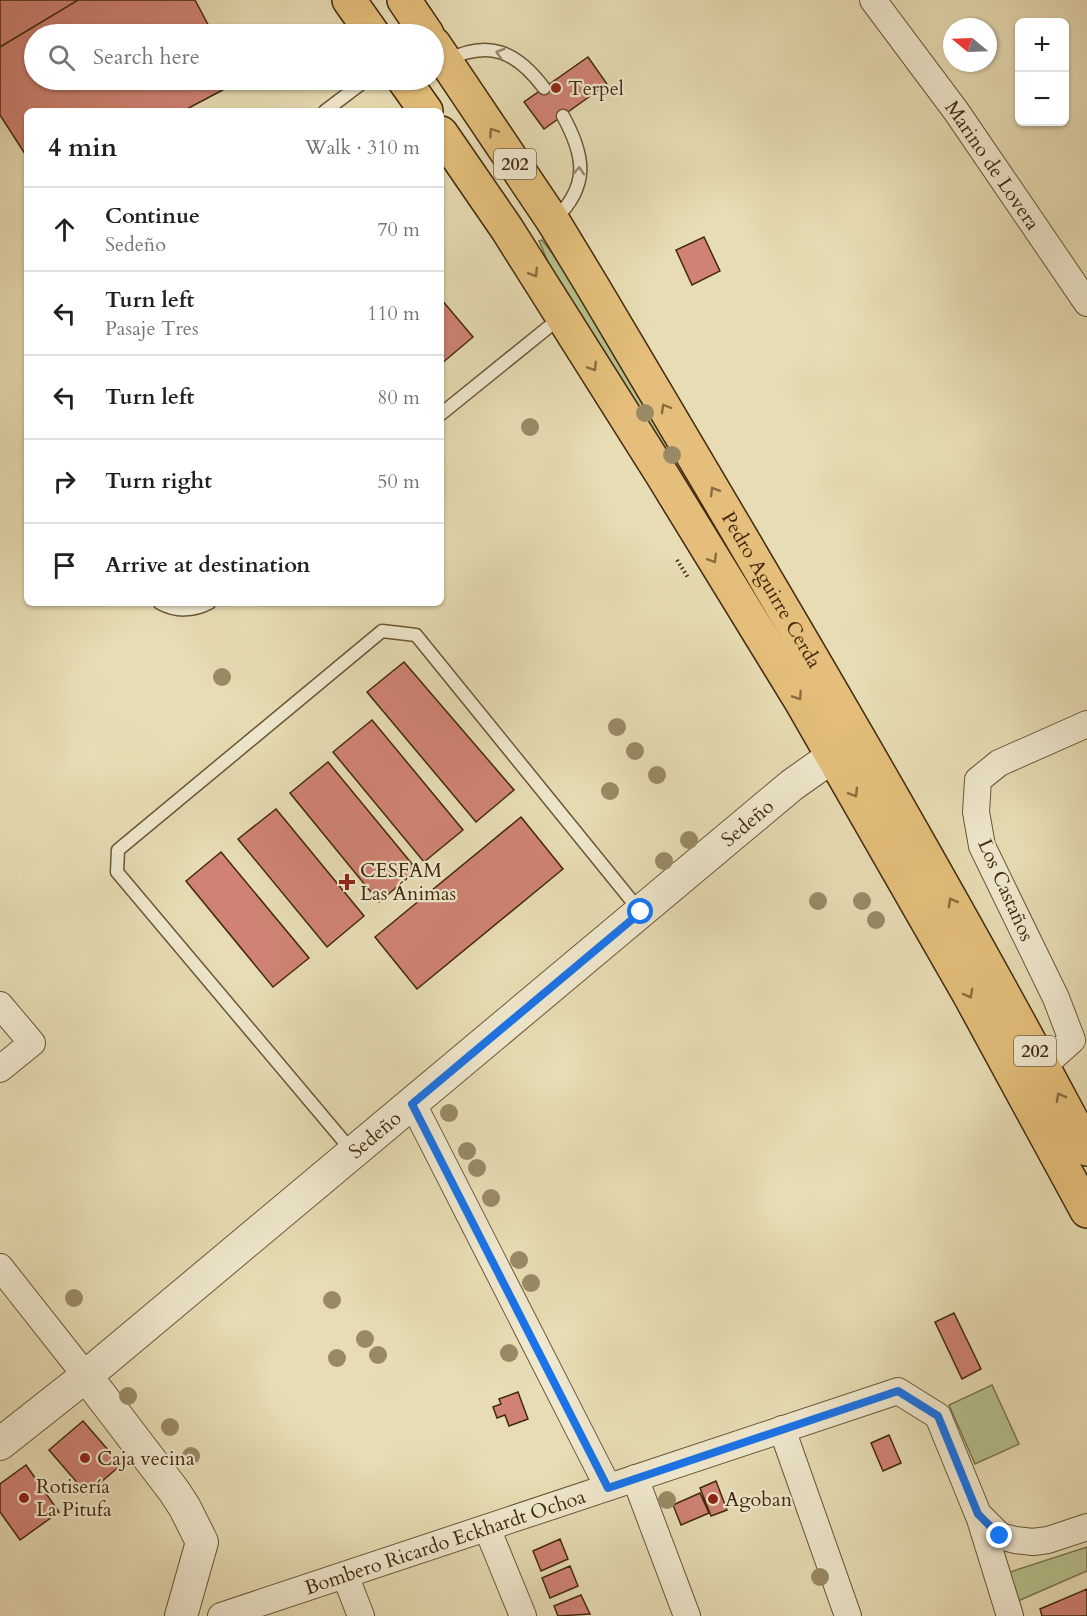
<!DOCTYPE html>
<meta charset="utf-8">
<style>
:root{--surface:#fff;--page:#f2f2f2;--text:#202124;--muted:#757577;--line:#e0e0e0}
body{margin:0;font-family:Cardo,serif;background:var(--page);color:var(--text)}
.controls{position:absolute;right:18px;top:18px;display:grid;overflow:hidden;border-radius:9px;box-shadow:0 2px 4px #0004}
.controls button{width:54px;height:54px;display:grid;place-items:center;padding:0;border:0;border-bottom:2px solid var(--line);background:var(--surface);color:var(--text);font:30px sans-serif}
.compass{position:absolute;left:943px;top:18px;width:54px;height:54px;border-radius:50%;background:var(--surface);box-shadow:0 2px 4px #0004;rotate:289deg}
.stop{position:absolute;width:18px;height:18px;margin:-14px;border:4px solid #1a73e8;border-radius:50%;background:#fff}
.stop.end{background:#1a73e8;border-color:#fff;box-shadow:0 2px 6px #0008}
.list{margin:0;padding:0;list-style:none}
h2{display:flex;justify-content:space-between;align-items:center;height:78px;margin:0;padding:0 24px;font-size:26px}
h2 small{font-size:20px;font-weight:400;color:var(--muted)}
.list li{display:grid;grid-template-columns:39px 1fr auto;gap:18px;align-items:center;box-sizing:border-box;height:84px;padding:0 24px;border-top:2px solid var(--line)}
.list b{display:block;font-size:22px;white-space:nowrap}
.list p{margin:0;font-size:20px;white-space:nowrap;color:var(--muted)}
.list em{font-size:20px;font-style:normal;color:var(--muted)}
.icon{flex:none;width:33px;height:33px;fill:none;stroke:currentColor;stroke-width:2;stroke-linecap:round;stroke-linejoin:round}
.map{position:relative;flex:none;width:1087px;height:1616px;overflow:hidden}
.search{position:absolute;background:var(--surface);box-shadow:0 2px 4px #0004;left:24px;top:24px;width:420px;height:66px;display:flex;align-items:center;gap:15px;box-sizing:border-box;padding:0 21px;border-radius:33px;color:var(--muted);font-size:22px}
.panel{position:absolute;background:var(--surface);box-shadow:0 2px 4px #0004;left:24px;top:108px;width:420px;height:498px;border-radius:9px}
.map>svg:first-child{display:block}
.green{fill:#b5c08c;stroke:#7c744c;stroke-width:1.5}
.building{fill:#d08374;stroke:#42290d;stroke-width:1.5}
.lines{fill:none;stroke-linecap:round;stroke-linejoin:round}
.service-casing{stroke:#6b5636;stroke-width:15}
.minor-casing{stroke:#6b5636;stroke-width:28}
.tertiary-casing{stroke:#6b5636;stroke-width:34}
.trunk-casing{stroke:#42290d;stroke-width:36}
.path{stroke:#42290d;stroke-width:4;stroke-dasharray:1.5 3;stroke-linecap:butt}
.service{stroke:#efe8ce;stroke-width:12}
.minor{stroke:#efe8ce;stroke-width:26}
.tertiary{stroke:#efe8ce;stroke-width:32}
.trunk{stroke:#e4be7a;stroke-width:33}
.tree{fill:#998a65}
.oneway{stroke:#98886e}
.oneway2{stroke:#8b6c3e}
.route{stroke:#1a73e8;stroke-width:8}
.poi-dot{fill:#8f2418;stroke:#efe8ce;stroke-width:2}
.labels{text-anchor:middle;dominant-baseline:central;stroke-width:4.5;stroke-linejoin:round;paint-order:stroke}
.shield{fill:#efe8ce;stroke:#766247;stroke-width:1.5}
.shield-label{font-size:18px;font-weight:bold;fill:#42290d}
.poi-label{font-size:20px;fill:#42290d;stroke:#efe8ce;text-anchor:start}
.street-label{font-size:20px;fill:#42290d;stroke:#efe8ce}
</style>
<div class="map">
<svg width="1087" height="1616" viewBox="0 0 1087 1616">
<rect width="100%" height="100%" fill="#e7dcb3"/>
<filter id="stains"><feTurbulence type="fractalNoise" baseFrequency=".00333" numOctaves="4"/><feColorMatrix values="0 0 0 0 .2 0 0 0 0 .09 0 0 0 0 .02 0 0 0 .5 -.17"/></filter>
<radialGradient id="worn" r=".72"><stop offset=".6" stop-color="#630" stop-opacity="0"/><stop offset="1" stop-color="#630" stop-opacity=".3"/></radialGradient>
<path class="green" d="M542,240L566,271L813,668L798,675L551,269L539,241Z
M992,1385L1019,1444L975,1464L949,1405Z
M1087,1547V1571L1018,1601L1007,1573Z"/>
<path class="building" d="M0,0H78L0,47Z
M78,0H195L213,34H34V80H236L238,82L183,111H27V157L0,115V47Z
M588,57L607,84L544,129L524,102Z
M704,237L720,271L692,285L676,250Z
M441,299L473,337L441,364Z
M404,662L514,790L476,822L367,692Z
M372,720L463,830L424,862L333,752Z
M328,762L417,870L379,902L290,793Z
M276,809L364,916L327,947L238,839Z
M521,817L563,869L417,989L375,937Z
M221,852L309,958L273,987L186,881Z
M954,1313L981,1369L962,1379L935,1322Z
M518,1392L528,1419L509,1426L505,1415L497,1418L493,1407L501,1404L499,1399Z
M83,1421L121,1465L87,1494L49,1450Z
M889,1435L901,1463L883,1471L871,1443Z
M26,1465L59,1512L20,1540L0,1512V1484Z
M716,1481L727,1510L711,1516L700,1488Z
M700,1493L709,1513L681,1525L673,1505Z
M560,1539L568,1559L541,1571L533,1551Z
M570,1566L578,1586L550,1598L542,1578Z
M1087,1589V1616H1042L1040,1609Z
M581,1595L590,1614L558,1616L554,1606Z"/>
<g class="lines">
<defs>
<path id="service" d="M445,61C489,39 516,51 544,88
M325,111L366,80
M554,220C590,186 585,156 563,116
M441,414L561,317
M160,603C176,612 194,611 209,603
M352,1151L117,872L118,850L382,631L416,635L640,911"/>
<g id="minor">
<path id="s1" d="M873,0L956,111L1087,303"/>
<path d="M0,1005L32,1043L0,1069"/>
<path d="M1043,1066L1072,1040L1056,998L982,846L976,812L978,780L999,763L1087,724"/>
<path d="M413,1104L608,1487"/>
<path d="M0,1267L86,1376"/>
<path d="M782,1429L848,1616"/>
<path d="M635,1478L687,1616"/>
<path d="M979,1516L1010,1616"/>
<path d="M487,1528L523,1616"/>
<path d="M345,1575L361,1616"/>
<path id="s2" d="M221,1616L898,1391L938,1416L978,1514L1000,1536L1015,1540L1033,1542L1048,1540L1087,1527"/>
</g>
<g id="tertiary">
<path d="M86,1376L174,1491L185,1508L202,1542L181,1616"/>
<path id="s3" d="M0,1444L86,1376L792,785L833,756"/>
</g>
<g id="trunk">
<path d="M349,0L373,34"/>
<path d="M404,0L427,34"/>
<path id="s4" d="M434,44L553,221L593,287C762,572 932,856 1087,1149"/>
<path d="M404,80L426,111"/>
<path d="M441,133L507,229L661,473L801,701L969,994L1087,1211"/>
</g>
</defs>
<use href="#service" class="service-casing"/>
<use href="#minor" class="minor-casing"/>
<use href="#tertiary" class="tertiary-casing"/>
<use href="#trunk" class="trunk-casing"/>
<path class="path" d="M677,560L689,579"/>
<use href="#service" class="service"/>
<use href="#minor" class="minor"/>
<use href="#tertiary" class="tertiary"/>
<use href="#trunk" class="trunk"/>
</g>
<g class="tree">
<circle cx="645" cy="413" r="9"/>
<circle cx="530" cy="427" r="9"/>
<circle cx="672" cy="455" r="9"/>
<circle cx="222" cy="677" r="9"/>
<circle cx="617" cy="727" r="9"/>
<circle cx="635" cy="751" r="9"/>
<circle cx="657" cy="775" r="9"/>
<circle cx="610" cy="791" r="9"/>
<circle cx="689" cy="840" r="9"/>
<circle cx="664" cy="861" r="9"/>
<circle cx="818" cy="901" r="9"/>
<circle cx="862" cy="901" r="9"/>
<circle cx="876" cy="920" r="9"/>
<circle cx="449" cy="1113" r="9"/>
<circle cx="467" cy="1151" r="9"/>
<circle cx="477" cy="1168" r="9"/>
<circle cx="491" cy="1198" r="9"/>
<circle cx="519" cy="1260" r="9"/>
<circle cx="531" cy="1283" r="9"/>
<circle cx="74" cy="1298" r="9"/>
<circle cx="332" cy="1300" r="9"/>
<circle cx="365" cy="1339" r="9"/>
<circle cx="509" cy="1353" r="9"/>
<circle cx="378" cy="1355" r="9"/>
<circle cx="337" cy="1358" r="9"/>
<circle cx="128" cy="1396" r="9"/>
<circle cx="170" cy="1427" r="9"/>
<circle cx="191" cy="1456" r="9"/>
<circle cx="667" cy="1500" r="9"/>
<circle cx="820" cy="1577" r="9"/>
</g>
<defs><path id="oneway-chevron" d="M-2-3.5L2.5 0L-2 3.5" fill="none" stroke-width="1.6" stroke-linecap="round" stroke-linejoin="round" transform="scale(1.5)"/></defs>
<g class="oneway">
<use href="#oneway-chevron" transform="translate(500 53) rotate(-163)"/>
<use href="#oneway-chevron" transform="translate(579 171) rotate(-86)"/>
</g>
<g class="oneway2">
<use href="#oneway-chevron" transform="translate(493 132) rotate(-124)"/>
<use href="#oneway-chevron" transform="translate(534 273) rotate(58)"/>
<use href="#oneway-chevron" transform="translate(593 367) rotate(57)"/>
<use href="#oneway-chevron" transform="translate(665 408) rotate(-120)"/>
<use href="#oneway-chevron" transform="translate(714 491) rotate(-121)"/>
<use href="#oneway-chevron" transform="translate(713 559) rotate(59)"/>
<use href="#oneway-chevron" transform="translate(798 696) rotate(57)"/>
<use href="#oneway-chevron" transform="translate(854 793) rotate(60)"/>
<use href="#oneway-chevron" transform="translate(952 902) rotate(-119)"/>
<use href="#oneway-chevron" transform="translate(969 994) rotate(61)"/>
<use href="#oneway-chevron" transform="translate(1060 1097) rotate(-118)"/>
</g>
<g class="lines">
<path class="route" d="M641,912L412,1104L608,1488L898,1391L938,1416L978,1514L1000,1536"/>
</g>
<g class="poi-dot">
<circle cx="556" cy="88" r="6"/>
<path d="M344 873h6v6h6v6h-6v6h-6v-6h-6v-6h6z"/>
<circle cx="85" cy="1458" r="6"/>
<circle cx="24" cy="1498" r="6"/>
<circle cx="713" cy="1499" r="6"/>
</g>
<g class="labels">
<g class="shield">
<rect x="494" y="149" width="42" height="30" rx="4.5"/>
<rect x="1014" y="1036" width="42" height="30" rx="4.5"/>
</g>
<g class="shield-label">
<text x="515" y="164">202</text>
<text x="1035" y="1051">202</text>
</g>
<g class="poi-label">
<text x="568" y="88">Terpel</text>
<text x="360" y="870">CESFAM<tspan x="360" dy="23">Las Ánimas</tspan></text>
<text x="97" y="1458">Caja vecina</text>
<text x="36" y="1486">Rotisería<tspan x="36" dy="23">La Pitufa</tspan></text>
<text x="725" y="1499">Agoban</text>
</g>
<g class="street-label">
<text stroke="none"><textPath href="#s1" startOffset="204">Marino de Lovera</textPath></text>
<text stroke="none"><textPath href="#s4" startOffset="642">Pedro Aguirre Cerda</textPath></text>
<text stroke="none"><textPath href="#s3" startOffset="972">Sedeño</textPath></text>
<text transform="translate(1006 890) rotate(66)">Los Castaños</text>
<text stroke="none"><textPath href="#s3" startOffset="486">Sedeño</textPath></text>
<text stroke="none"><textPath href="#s2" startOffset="236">Bombero Ricardo Eckhardt Ochoa</textPath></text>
</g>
</g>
<rect width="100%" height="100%" filter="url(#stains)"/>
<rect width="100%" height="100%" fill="url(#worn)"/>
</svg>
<div class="controls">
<button>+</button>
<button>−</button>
</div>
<svg class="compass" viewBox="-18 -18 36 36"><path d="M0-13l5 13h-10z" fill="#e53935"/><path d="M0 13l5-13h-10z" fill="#757577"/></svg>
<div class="stop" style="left:641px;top:912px"></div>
<div class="stop end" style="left:1000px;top:1536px"></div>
<div class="search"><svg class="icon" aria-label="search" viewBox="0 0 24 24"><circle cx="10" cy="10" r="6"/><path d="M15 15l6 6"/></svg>Search here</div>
<section class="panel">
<h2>4 min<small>Walk · 310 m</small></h2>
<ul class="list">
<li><svg class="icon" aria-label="ahead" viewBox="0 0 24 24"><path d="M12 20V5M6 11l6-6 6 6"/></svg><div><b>Continue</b><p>Sedeño</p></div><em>70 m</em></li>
<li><svg class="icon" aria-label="left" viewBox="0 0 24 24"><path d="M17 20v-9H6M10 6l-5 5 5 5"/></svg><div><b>Turn left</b><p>Pasaje Tres</p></div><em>110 m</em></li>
<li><svg class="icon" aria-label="left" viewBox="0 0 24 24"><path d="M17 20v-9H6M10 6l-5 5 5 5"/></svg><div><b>Turn left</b></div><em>80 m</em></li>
<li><svg class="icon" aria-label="right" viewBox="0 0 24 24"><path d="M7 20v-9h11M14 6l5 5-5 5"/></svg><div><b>Turn right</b></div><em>50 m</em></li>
<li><svg class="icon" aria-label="arrive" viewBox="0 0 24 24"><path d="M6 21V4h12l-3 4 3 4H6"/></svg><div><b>Arrive at destination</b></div></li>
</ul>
</section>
</div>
